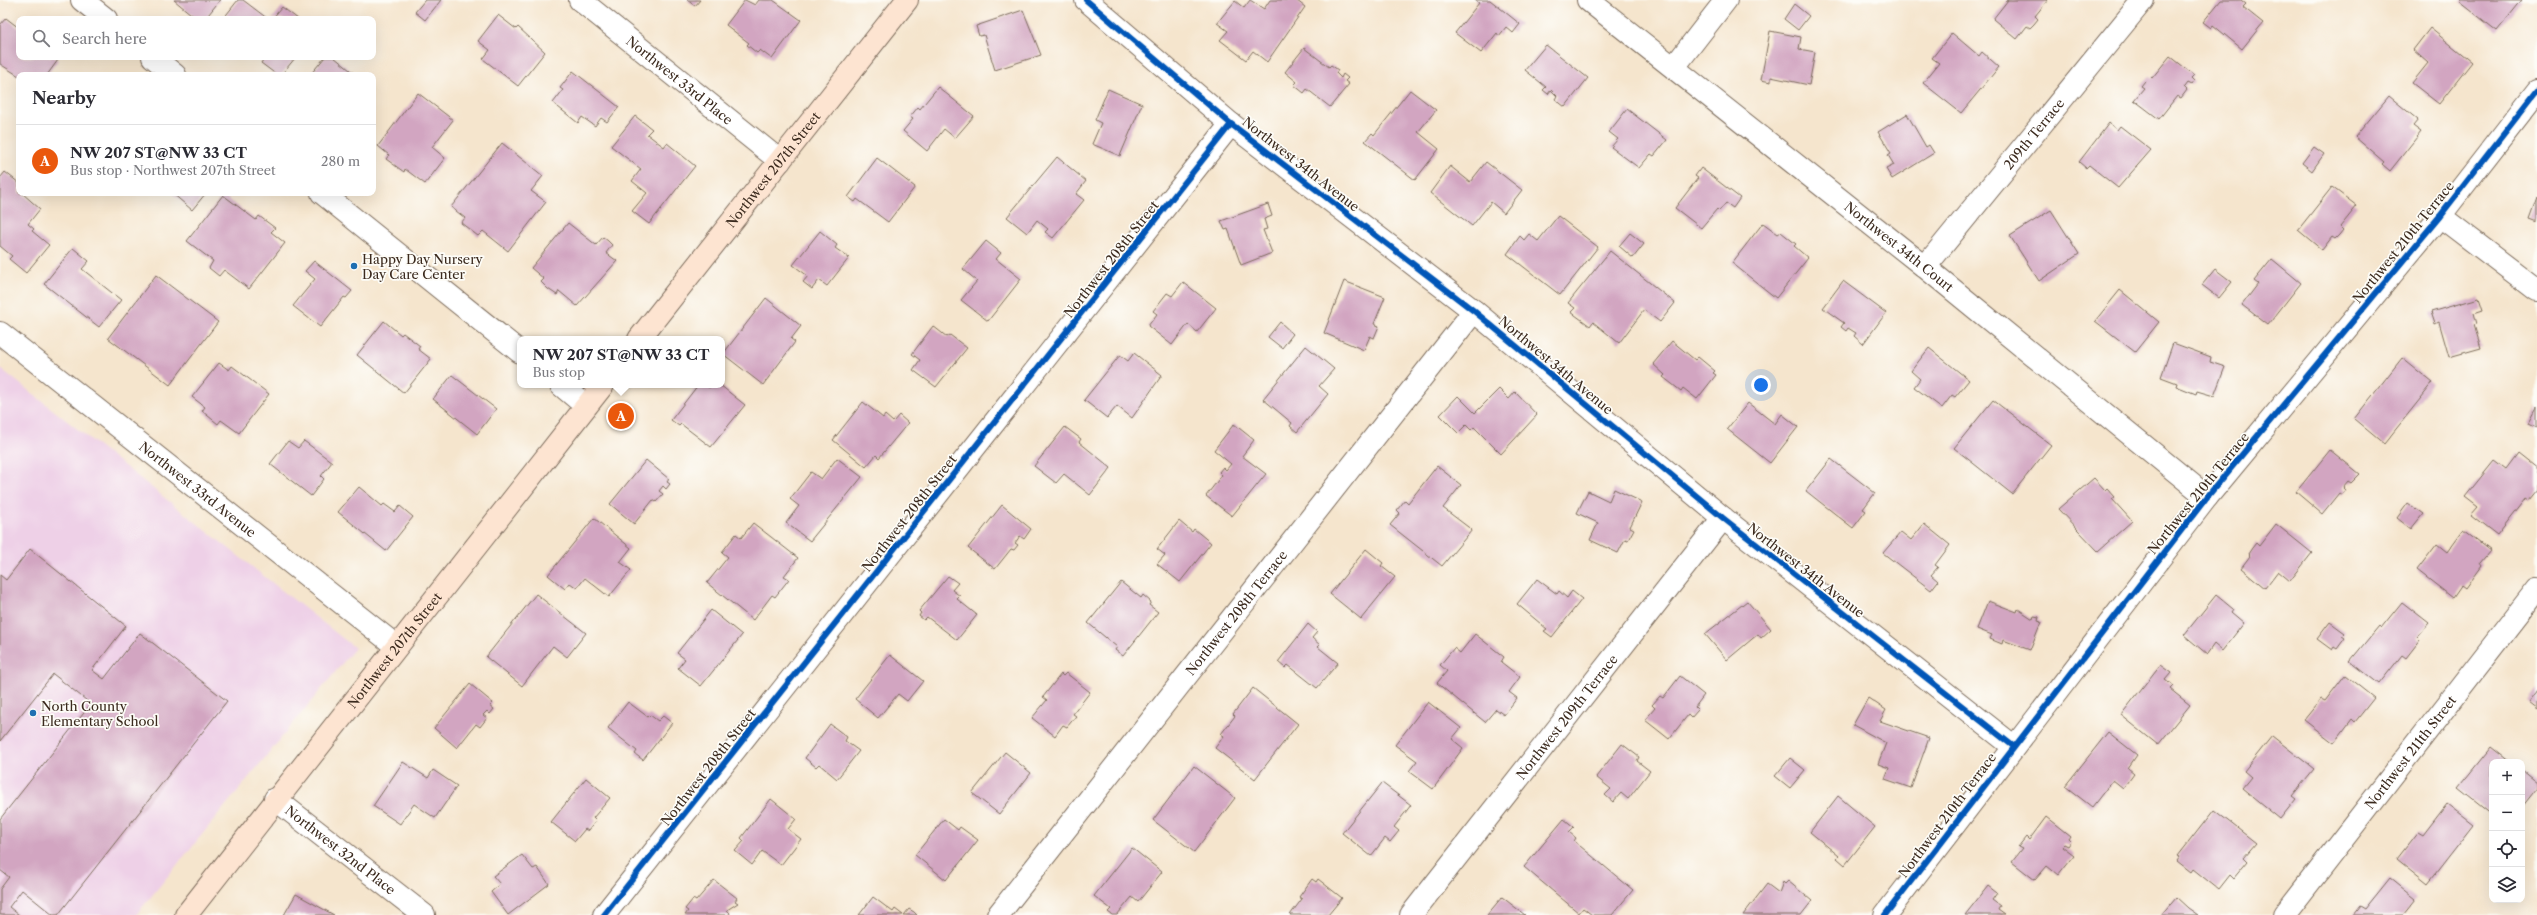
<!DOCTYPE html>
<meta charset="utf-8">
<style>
:root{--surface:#fff;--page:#f2f2f3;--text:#2b2b33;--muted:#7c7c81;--line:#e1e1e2;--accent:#ea580c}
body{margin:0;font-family:"Libre Caslon Text",serif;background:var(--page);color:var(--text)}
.controls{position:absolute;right:12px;bottom:12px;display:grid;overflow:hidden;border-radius:8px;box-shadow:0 4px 16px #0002}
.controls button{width:36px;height:36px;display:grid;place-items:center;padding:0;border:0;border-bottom:1px solid var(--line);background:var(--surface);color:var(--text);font:20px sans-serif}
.you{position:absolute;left:1761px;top:385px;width:14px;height:14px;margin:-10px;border:3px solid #fff;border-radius:50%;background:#1a73e8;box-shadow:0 0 0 6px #1a73e833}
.badge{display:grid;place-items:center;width:26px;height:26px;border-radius:50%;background:var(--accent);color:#fff;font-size:13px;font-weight:700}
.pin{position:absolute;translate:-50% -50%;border:2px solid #fff;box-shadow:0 1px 4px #0006}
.popup{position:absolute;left:517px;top:336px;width:208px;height:52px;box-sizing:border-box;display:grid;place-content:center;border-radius:8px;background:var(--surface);filter:drop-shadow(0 1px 3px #0005);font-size:13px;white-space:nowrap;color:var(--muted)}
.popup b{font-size:15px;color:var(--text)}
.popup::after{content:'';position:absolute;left:50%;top:100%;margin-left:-8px;border:8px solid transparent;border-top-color:var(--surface)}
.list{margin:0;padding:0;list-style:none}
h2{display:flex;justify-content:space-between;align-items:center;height:52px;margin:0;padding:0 16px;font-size:17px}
h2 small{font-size:13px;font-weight:400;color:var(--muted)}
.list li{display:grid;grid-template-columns:26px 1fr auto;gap:12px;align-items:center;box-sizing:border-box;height:72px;padding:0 16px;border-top:1px solid var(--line)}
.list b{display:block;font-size:15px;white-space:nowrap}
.list p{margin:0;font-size:13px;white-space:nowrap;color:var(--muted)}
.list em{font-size:13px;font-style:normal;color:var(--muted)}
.icon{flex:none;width:22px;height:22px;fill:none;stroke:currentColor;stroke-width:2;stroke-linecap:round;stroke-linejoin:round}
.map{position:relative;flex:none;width:2537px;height:915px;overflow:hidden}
.search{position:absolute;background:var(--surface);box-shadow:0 4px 16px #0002;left:16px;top:16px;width:360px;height:44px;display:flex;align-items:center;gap:10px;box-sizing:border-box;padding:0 14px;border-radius:8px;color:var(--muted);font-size:15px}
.panel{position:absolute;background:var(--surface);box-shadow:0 4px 16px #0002;left:16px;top:72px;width:360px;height:124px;border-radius:8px}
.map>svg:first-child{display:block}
.built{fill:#eed0e7}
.building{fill:#d2a5c1}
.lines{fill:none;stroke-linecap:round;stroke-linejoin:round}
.street-casing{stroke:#7c6b5b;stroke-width:24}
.secondary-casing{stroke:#7c6b5b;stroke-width:24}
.street{stroke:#fff;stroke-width:22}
.secondary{stroke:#fde4d1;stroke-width:22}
.cycleway-casing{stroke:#fdfcf7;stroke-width:8}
.cycleway{stroke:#0057b8;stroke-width:6}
.poi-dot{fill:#1f6fb2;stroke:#fdfcf7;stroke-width:1.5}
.labels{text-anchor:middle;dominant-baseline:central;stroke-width:3.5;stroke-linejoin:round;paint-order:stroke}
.street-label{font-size:13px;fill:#3b2a1e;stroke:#fdfcf7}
.poi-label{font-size:13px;fill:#3b2a1e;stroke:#fdfcf7;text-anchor:start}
</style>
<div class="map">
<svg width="2537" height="915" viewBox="0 0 2537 915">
<rect width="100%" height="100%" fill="#fdfcf7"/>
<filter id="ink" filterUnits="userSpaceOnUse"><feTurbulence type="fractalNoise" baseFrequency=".025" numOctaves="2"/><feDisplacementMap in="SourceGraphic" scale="8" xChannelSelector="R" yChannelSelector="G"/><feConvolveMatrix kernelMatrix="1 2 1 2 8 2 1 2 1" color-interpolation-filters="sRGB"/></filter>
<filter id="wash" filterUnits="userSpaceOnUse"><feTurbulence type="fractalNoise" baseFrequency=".012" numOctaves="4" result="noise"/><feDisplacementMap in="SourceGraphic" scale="16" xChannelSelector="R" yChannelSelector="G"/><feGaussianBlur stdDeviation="0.9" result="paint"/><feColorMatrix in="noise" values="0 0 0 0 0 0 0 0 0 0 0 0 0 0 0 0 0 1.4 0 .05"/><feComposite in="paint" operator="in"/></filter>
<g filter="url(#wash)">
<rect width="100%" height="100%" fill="#f5e5cd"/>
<path class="built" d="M0,368L355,648L136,915H0Z"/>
<g id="blocks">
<path class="building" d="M174,0H220L205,19H197Z
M238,0H243L268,19H223Z
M425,0H441L425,20L415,12Z
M687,0H700L695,6Z
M745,0L755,5L759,0H773L801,20L772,59L760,50L757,53L747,45L749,43L726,25Z
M1250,0L1264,9L1270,0H1296L1305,7L1267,62L1253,51L1246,60L1220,40L1228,31L1217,23L1235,1L1244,8Z
M1475,0H1490L1520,24L1513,33L1506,27L1499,36L1497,33L1481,53L1455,33L1479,3Z
M2008,0H2048L2035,16L2038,19L2034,24L2030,28L2027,26L2017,39L1993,19Z
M2221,0H2241L2246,4L2243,7L2263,23L2242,49L2213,25L2211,28L2203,22Z
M2462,0H2522L2497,31L2460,2Z
M1794,4L1809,16L1798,30L1784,19Z
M282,7L298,19H272Z
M1023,10L1041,55L995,70L984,35L979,36L976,26Z
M498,15L516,29L518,27L545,52L518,86L483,59L490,50L478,41Z
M6,18L19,28V57H54L58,60L47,75L19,76L0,64V25Z
M2430,28L2472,62L2439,104L2412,83L2428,63L2413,50Z
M1770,31L1801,37L1799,49L1815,52L1809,85L1771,77V82L1761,80Z
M1952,33L1979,56L1982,52L1999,67L1961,113L1923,83L1939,63L1932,58Z
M1546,45L1588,78L1565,107L1555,99L1557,96L1551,90L1548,94L1543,90L1546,87L1525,70Z
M1304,48L1329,67L1331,65L1338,70L1336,73L1341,78L1343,74L1348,78L1345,81L1349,84L1330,107L1307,89L1304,93L1294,85L1297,82L1285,72Z
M2170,56L2194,75L2191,78L2194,81L2191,85L2187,83L2184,87L2187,90L2181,98L2177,96L2159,119L2134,100L2144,88L2141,86L2145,81L2150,76L2152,78Z
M260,57H296L281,75H277L261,63L263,60Z
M325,57H334L356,75H310Z
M573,71L619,107L607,122L601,118L595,126L582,117L578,123L553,103L563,90L560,88Z
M938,87L974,116L955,138L944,129L927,151L903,131L913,119L910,117L918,107L920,109Z
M1108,89L1142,104L1120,156L1092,144L1101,123L1095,120Z
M1410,90L1436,110L1418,132L1439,149L1415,180L1365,141L1372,133L1374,135Z
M418,93L453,120L432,147L445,158L425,184L405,169L404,172L386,159L389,155L378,146Z
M2389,96L2418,120L2413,126L2421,132L2390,171L2382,164L2384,162L2355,137Z
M1627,109L1667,140L1654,156L1651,154L1639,168L1611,147L1618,139L1609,132Z
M1907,114L1926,147L1929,145L1934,153L1892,179L1886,169L1894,165L1888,155L1891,153L1878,132Z
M635,116L652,129L647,134L664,147L667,143L695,166L649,224L632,211L647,193L632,181L641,169L611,146Z
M2109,123L2117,130L2120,126L2151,150L2118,188L2089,165L2086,168L2079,162Z
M502,143L543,176L531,191L546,202L508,251L483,231L478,236L461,223L465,218L451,207Z
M2314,147L2324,154L2312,171L2302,163Z
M1057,157L1086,181L1076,194L1084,200L1053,238L1045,232L1048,229L1037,220L1027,233L1007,217Z
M877,158L915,187L888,222L857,199L855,202L848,197Z
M1486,162L1522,190L1504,213L1491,202L1472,226L1430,193L1450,166L1470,182Z
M1701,168L1740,198L1733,208L1726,203L1719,211L1717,209L1701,228L1675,208L1698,178L1695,176Z
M5,172L19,183V193H22L40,209L28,224L34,229L32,231L49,245L26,273L9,259L12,256L0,246V178Z
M2332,187L2357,206L2340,227L2343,230L2339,235L2335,239L2332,237L2322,250L2298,230Z
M172,193H206L192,210Z
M223,195L256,220L259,216L275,228L271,232L285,243L249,289L224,270L219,276L209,268L213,261L187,241Z
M2537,197V222L2529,219Z
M1268,204L1272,216L1264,219L1267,229L1263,230L1272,253L1241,265L1228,229L1225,230L1221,221Z
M2051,210L2079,254L2039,281L2010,236Z
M1558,216L1598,247L1560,295L1507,254L1520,236L1524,240L1529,234L1538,241Z
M568,223L596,245L603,237L608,241L612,245L606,253L617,261L577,306L559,291L557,295L548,289L541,282L544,279L531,268Z
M1763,223L1778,234L1781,232L1796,244L1794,246L1808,258L1776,298L1732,263Z
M820,231L837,245L835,248L849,258L827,286L819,280L812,289L803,282L808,276L793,265Z
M1630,233L1644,244L1633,258L1619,246Z
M986,241L1001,253L996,259L1021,279L988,321L961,300L977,281L963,269Z
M73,248L89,261L82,269L121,300L99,327L44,284Z
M1610,251L1675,303L1660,322L1644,310L1619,343L1593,322L1590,326L1571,312L1575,308L1568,303Z
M2272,259L2301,283L2268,325L2242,305L2258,284L2254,281Z
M314,261L352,291L346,298L344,297L320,327L293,306L315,279L305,271Z
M2215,269L2232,282L2219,298L2202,285Z
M156,275L218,322L170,385L108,338Z
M1344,281L1385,297L1374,324L1379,326L1374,338L1370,336L1364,350L1324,333Z
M1843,281L1886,313L1863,344L1854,336L1856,333L1848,328L1846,331L1841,327L1844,323L1823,308Z
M1183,282L1216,308L1197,332L1188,324L1172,345L1148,326L1157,314L1153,311L1167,293L1172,296Z
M2120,290L2159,322L2135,352L2095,321Z
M766,298L801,326L791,339L795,342L763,385L723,354Z
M2479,298L2483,310L2474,313L2477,324L2474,325L2481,348L2449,357L2439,322L2435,324L2431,312Z
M384,321L401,335L403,333L420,346L418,349L431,359L404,393L357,355Z
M1280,322L1293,334L1282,348L1268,337Z
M933,326L947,337L950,335L967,348L936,387L913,370L920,360L912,354Z
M1672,341L1695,360L1698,357L1715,371L1713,373L1716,375L1697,399L1683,388L1681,391L1663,377L1665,375L1653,364Z
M2173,343L2211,357L2210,362L2225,367L2214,396L2197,391L2196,394L2176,386L2177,383L2161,377Z
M1306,346L1334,369L1319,386L1328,394L1297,432L1290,426L1292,423L1263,399Z
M1929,348L1969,380L1955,397L1952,395L1942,408L1914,387L1920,379L1911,371Z
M1134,353L1162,375L1132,418L1117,406L1107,418L1084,400L1120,355L1128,361Z
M2402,358L2433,383L2384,444L2354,419Z
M219,363L229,370L232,366L269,394L239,433L221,420L218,424L202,411L205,407L192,397Z
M452,375L496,409L477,434L433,399Z
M698,385H706L709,388L712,385H720L745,405L711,447L681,424L679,426L671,420Z
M1499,389L1509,399L1515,392L1537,415L1501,454L1474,427L1471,430L1466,425L1458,433L1440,415L1458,396L1475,413Z
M1993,400L2051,445L2012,494L1954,448Z
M863,402L883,418L885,415L893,422L899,415L908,423L879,458L876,455L866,467L833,440Z
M1748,403L1775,424L1782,414L1798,427L1770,463L1727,429Z
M2537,408V427L2529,423Z
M1234,424L1254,440L1242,456L1266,474L1232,516L1206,496L1222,475L1219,472L1223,467L1226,470L1231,464L1214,450Z
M1065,427L1081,439L1079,442L1111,468L1090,495L1064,474L1056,483L1034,466Z
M288,441L298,448L304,441L332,462L321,476L324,479L311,496L270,464Z
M2330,450L2360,474L2351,483L2348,481L2343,487L2346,490L2342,495L2339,493L2322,514L2296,492Z
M2518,454L2537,469V490L2529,500L2526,498L2497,535L2471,515L2478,507L2465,497L2494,461L2506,470Z
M837,458L862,477L810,541L786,523L799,506L790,499L811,472L821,479Z
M1831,459L1875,493L1863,509L1866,511L1853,528L1806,491Z
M646,460L669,479L667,482L670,484L666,489L663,486L659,491L663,494L656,502L653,500L634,524L610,504Z
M1437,466L1461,485L1443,508L1472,530L1442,566L1390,525L1400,513L1397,510L1405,500L1408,503Z
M2094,478L2105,490L2107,488L2115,497L2112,499L2132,521L2098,551L2058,509Z
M359,487L382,506L384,504L395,512L400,506L413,517L386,551L338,512Z
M1614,489L1642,502L1630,527L1634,529L1628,540L1625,539L1618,553L1590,540L1598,523L1577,513L1588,491L1609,501Z
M2408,503L2423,514L2411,529L2397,518Z
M1002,505L1031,529L1024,539L1020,536L1015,543L1018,545L1014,550L1011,549L995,569L968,548Z
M594,518L631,548L620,562L631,570L609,597L585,578L577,588L570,583L565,589L548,575Z
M1179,521L1192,532L1194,529L1211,543L1180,582L1157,564L1165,555L1157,549Z
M753,523L798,558L784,576L789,579L775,597L772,595L753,620L707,583L728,557L722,552L736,534L741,538Z
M1924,524L1950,545L1935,565L1938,567L1931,575L1938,581L1931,590L1883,553L1901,532L1911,540Z
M2276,524L2312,553L2290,581L2278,571L2265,588L2241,568L2250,556L2248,554L2252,548L2256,543L2259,546Z
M2463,530L2490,551L2480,563L2482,566L2466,588L2462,585L2453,598L2417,570L2437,544L2447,552Z
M30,549L126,626L92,670L104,679L140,633L227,701L58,915H53L22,890L9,907L19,915H0V889L9,877L0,870V819L91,704L53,674L0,741V575L6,580Z
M1366,549L1383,563L1381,566L1395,577L1361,619L1330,594Z
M948,576L958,583L952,590L960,596L957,599L977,615L957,640L927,617L924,620L919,616L921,613L919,611Z
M1537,579L1557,594L1559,591L1567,598L1572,591L1582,599L1552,637L1544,631L1547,629L1517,604Z
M1121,582L1141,598L1143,595L1151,602L1149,605L1158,612L1123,656L1115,650L1117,647L1088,623Z
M536,594L586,633L567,657L553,646L522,686L486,657Z
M2216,595L2233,609L2231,612L2244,623L2222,651L2214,644L2207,654L2184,635Z
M1747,601L1771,629L1761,638L1758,634L1727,660L1705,634Z
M1988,601L2017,612L2018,609L2033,619L2034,616L2039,617L2038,621L2041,622L2030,650L2003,640L2002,644L1990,639L1992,635L1977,629Z
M2402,602L2429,623L2417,637L2420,640L2406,658L2402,655L2379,684L2350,661L2379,626L2381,628Z
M711,610L742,635L701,686L678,668L685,659L677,653Z
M2330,622L2345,633L2342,636L2345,638L2337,649L2334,647L2332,650L2317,639Z
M1308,624L1317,632L1312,638L1320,645L1318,647L1338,663L1317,688L1288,665L1285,668L1278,662Z
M1475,634L1504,657L1501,662L1520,677L1509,692L1517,698L1504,715L1496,709L1485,722L1437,683L1447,671L1440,665L1454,648L1460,653Z
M890,655L923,681L907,701L898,694L878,718L855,699Z
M2160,665L2171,673L2165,680L2173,686L2170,689L2190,705L2158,745L2121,715Z
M1066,673L1090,692L1073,714L1076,716L1067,727L1063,725L1055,736L1032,718L1047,700L1043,697L1061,674L1063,676Z
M2345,675L2374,698L2355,722L2352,719L2334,743L2304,720L2321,699L2325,701Z
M1680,676L1704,695L1695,707L1698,710L1691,718L1688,715L1669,739L1645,720L1655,708L1652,705L1660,696L1663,698Z
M470,684L493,703L490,706L494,709L490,714L487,711L483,715L487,718L480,727L476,724L457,748L434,728Z
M1253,688L1298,724L1255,779L1215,748L1224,736L1221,734L1235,716L1233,714Z
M2537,690V709L2528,702Z
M1868,698L1886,710L1880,721L1929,738L1911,788L1885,779L1889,768L1878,764L1886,743L1853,725Z
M628,702L648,717L650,715L658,721L663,716L672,723L643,760L635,754L637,751L608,728Z
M1428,702L1461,728L1452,739L1463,748L1433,789L1409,771L1417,761L1395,745Z
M830,724L847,737L845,741L859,751L837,779L819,764L816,767L805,758Z
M2108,732L2137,755L2128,768L2134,773L2123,788L2113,780L2092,807L2065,786Z
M2272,736L2314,769L2292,796L2296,799L2280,819L2242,788L2251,777L2244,771Z
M1622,744L1639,757L1637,761L1650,771L1628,799L1621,793L1613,802L1605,795L1611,789L1596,777Z
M2491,747L2510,762H2492V815L2458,788Z
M1005,752L1031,773L999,814L972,793Z
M1790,758L1805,770L1790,788L1775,776Z
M403,762L428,778L433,770L457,786L435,818L414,804L400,824L373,806Z
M1194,766L1235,798L1194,852L1153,820Z
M2522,771L2537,783V788L2522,807Z
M586,778L610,798L593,818L596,821L588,831L585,829L575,841L551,822Z
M1382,783L1411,805L1394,827L1399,831L1390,842L1385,838L1371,856L1342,833Z
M1838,796L1875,827L1845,865L1837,858L1839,856L1810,832Z
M771,799L796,819L788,829L801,839L781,865L762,851L752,865L735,851L744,841L741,838Z
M2447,804L2474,825L2428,884L2397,859L2418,832L2423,835Z
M2214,810L2256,843L2244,857L2248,861L2233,879L2229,875L2218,889L2193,869L2191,872L2177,861L2180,857L2178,856Z
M2046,817L2070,836L2068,839L2071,842L2068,846L2064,844L2062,846L2074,855L2058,875L2047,866L2035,880L2012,862L2022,849L2018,847L2026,837L2029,840Z
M944,819L958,830L960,827L978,840L946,880L915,855Z
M1564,819L1574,827L1569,832L1576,838L1574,841L1633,890L1612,915H1592L1583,908L1579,913L1524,867Z
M1132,848L1162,872L1138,902L1132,897L1117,915H1112L1108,912L1111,909L1094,896Z
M522,855L533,869L537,867L549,884L508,915L491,892L500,884L493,876Z
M2390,878L2416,899L2403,915H2353L2360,906L2365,909Z
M1312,879L1316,882L1318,879L1342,898L1328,915H1290L1302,899L1299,897Z
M714,880L737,898L735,901L738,903L727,910L730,913L729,915H685L688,911L685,909L693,899L696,901Z
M1788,881L1812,901L1801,915H1743L1767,884L1779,893L1783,882L1785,884Z
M1988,886L1997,893L1992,900L2000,906L1998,910L2005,915H1965Z
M296,894L334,915H284Z
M873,897L893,912L895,909L903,915H859Z
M1502,897L1525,915H1487Z
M2176,897L2188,908L2198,915H2161Z
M909,909L914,912L917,915H904Z"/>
</g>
</g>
<g filter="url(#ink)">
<use href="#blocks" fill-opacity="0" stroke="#7c6b5b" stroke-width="1"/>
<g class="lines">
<defs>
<g id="street">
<path d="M82,0L106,19"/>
<path id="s1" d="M580,0L780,161"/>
<path d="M1086,0L1231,124L1474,311L1723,518L2013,746"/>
<path id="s2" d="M1588,0L1925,267L2207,497"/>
<path d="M153,57L175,75"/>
<path d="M1674,67L1726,0"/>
<path d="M322,193L520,352"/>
<path d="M2440,216L2537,290"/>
<path id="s3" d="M1925,267L2143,0"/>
<path id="s4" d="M0,333L396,646"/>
<path d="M561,385L586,406"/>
<path id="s5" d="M275,799L424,915"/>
<path d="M604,915L1231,124"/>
<path id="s6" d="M998,915L1474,311"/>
<path id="s7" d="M1411,915L1723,518"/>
<path d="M1885,915L2207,497L2440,216L2537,91"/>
<path id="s8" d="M2284,915L2537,589"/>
</g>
<g id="secondary">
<path id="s9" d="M639,339L907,0"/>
<path id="s10" d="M186,915L603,385"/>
</g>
</defs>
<use href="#street" class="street-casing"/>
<use href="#secondary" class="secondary-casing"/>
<use href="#street" class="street"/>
<use href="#secondary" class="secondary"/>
<defs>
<path id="cycleway" d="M1086,0L1231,124L1474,311L1723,518L2013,746
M604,915L1231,124
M1885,915L2207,497L2440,216L2537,91"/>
</defs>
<use href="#cycleway" class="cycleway-casing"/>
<use href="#cycleway" class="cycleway"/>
</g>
</g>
<g class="poi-dot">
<circle cx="354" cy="266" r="4"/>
<circle cx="33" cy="713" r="4"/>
</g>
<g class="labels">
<g class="street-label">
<text stroke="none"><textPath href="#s1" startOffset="128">Northwest 33rd Place</textPath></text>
<text stroke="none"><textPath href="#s3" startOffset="172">209th Terrace</textPath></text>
<text transform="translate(1301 164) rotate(38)">Northwest 34th Avenue</text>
<text stroke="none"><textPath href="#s9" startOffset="216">Northwest 207th Street</textPath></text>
<text transform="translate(2403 242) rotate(-51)">Northwest 210th Terrace</text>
<text stroke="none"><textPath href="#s2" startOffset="397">Northwest 34th Court</textPath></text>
<text transform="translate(1111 259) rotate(-52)">Northwest 208th Street</text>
<text transform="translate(1556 365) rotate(40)">Northwest 34th Avenue</text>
<text stroke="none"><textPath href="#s4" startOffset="252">Northwest 33rd Avenue</textPath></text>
<text transform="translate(2198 493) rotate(-51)">Northwest 210th Terrace</text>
<text transform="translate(909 513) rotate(-52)">Northwest 208th Street</text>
<text transform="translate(1806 570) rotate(38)">Northwest 34th Avenue</text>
<text stroke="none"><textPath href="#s6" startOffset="385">Northwest 208th Terrace</textPath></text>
<text stroke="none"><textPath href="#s10" startOffset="337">Northwest 207th Street</textPath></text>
<text stroke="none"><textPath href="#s7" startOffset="252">Northwest 209th Terrace</textPath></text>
<text stroke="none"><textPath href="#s8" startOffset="206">Northwest 211th Street</textPath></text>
<text transform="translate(708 767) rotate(-52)">Northwest 208th Street</text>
<text transform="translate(1947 815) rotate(-53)">Northwest 210th Terrace</text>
<text stroke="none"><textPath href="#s5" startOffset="83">Northwest 32nd Place</textPath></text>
</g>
<g class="poi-label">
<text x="362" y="259">Happy Day Nursery<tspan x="362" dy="15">Day Care Center</tspan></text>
<text x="41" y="706">North County<tspan x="41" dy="15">Elementary School</tspan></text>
</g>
</g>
</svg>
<div class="controls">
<button>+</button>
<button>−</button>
<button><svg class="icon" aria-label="locate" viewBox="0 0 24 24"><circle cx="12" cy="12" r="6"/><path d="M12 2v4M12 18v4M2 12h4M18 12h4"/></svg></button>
<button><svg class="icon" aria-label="layers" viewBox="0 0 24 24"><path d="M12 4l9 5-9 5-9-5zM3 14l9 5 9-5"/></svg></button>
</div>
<div class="you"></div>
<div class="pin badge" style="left:621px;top:416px">A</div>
<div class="popup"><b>NW 207 ST@NW 33 CT</b>Bus stop</div>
<div class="search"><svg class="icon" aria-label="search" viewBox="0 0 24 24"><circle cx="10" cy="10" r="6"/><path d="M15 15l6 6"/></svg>Search here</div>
<section class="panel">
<h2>Nearby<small></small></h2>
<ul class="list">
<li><span class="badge">A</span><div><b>NW 207 ST@NW 33 CT</b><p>Bus stop · Northwest 207th Street</p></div><em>280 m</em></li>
</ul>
</section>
</div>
